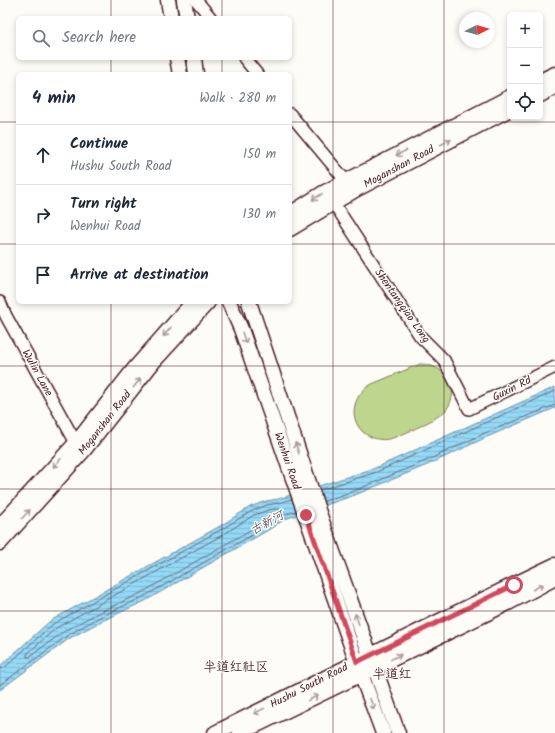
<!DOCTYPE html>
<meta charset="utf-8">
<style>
:root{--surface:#fff;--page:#f2f2f3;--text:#1f2937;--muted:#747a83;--line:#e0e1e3}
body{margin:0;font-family:Kalam,"LXGW WenKai TC",sans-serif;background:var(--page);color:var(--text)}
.controls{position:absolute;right:12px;top:12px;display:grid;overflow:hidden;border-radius:6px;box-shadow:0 2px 6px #0003}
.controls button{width:36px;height:36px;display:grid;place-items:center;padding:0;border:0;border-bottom:1px solid var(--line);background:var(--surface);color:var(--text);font:20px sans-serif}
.compass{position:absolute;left:459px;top:12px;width:36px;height:36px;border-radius:50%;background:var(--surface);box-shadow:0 2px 6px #0003;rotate:84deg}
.stop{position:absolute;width:12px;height:12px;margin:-9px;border:3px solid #d1495b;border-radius:50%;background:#fff}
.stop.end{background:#d1495b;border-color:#fff;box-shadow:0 1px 4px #0008}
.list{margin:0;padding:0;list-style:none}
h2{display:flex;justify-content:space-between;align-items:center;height:52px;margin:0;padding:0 16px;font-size:17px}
h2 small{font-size:13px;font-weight:400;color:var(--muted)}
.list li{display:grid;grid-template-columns:26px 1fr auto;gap:12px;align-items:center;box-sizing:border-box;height:60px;padding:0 16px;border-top:1px solid var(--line)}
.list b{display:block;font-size:15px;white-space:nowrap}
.list p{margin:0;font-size:13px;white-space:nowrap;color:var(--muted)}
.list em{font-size:13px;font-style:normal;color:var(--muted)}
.icon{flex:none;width:22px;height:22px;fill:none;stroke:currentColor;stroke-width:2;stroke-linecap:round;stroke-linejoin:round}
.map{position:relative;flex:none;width:555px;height:733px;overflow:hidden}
.search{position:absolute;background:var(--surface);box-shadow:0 2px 6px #0003;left:16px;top:16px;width:276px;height:44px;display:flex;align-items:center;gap:10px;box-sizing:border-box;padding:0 14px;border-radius:6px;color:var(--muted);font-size:15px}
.panel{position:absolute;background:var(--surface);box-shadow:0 2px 6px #0003;left:16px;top:72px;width:276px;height:232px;border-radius:6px}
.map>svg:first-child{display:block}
.green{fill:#bdd58c;stroke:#847a5c}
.water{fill:url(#water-rules);stroke:#768fa5}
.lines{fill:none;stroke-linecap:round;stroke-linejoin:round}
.shore{stroke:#68697c;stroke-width:1}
.minor-casing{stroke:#4a1f2b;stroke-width:14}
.major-casing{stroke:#4a1f2b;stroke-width:17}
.minor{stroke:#fdfcf7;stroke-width:11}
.major{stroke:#fdfcf7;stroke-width:14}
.oneway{stroke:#ac999b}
.route{stroke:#d1495b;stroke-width:5}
.grid{fill:none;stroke:#4a1f2b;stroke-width:1;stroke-opacity:0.55}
.labels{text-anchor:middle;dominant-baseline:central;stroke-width:3;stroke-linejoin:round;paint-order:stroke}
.street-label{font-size:11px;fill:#4a1f2b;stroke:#fdfcf7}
.water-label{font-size:12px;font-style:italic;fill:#605768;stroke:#fdfcf7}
.quarter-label{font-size:13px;fill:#4a1f2b;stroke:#fdfcf7}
</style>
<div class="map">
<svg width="555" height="733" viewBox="0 0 555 733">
<defs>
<pattern id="water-rules" width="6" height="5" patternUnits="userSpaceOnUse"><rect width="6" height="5" fill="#94d9f6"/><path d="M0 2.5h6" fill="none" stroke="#81bad3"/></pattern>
</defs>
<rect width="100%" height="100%" fill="#fdfcf7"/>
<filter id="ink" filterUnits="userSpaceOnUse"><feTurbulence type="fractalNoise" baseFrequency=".025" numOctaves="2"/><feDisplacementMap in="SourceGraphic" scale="8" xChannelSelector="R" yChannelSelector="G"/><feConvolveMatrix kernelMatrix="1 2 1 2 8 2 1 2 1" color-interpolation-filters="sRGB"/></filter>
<g filter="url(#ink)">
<path class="green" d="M420,364C444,364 463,388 446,410C440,418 399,437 389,439C380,441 370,438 363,432C347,417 354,393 372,384Z"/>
<path class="water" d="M555,387V408L487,437L432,463L355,495L285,519L270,529L145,601L100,622L70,638L0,690V666L50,621L220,526L250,507L266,501L278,499L375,468Z"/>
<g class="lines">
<path class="shore" d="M320,490L377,472L555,391
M324,501L354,491L430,459L485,433L555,405
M278,509L280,510L279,512L266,521L141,593L96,614L66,630L29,657H27V654L56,628L224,534L254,515L269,510Z
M0,669L4,668L53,624L222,529L252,511L267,505L279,503L292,499
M0,685L68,635L98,618L143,597L268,526L284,515L296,511"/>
<defs>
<path id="minor" d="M196,0L211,18
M244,58L257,74
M290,114L346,181
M333,202L420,336L444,360L469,409L555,367
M0,302L6,316L76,443"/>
<path id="major" d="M168,0L171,18
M184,0L187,18
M177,58L180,74
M194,58L196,74
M540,81L555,74
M540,95L555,87
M290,214L325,192L510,97
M290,229L355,190L510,109
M229,302L241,329L361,674L383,733
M249,302L318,510L398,733
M0,526L76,443L135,368L193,302
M0,543L84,450L154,361L208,302
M215,733C328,677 441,619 555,565
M240,733L508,603L555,578"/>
</defs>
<use href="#minor" class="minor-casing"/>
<use href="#major" class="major-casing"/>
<use href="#minor" class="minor"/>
<use href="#major" class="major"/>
</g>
<defs><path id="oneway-shaft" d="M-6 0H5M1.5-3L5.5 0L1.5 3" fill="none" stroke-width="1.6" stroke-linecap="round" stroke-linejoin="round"/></defs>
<g class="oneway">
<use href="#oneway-shaft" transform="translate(446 142) rotate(-28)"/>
<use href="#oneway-shaft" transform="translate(401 153) rotate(153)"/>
<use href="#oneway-shaft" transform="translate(317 197) rotate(147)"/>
<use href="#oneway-shaft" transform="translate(167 332) rotate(131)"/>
<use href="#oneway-shaft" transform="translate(244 338) rotate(71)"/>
<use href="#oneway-shaft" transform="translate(137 383) rotate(-52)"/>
<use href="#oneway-shaft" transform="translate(297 448) rotate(-108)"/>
<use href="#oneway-shaft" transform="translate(57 463) rotate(132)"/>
<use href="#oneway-shaft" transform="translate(26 514) rotate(-48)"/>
<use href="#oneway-shaft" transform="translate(538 587) rotate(-28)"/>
<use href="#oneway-shaft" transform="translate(357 619) rotate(-109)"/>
<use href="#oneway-shaft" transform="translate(396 657) rotate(-26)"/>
<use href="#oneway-shaft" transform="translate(313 698) rotate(-26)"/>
<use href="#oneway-shaft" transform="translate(372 704) rotate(69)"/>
<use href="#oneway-shaft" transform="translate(259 711) rotate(154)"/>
</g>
</g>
<g class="lines" filter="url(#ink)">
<path class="route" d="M306,515L357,662L514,585"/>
</g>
<path class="grid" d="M111,0V18M222,0V18M333,0V733M444,0V733M111,58V74M222,58V74M0,122H18M290,122H555M0,244H18M290,244H555M111,302V733M222,302V733M0,366H555M0,489H555M0,611H555"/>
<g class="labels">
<g class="street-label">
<text transform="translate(399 167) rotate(-28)">Moganshan Road</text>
<text transform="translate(402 306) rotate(55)">Shentangqiao Long</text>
<text transform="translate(37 373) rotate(61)">Wulin Lane</text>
<text transform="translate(512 389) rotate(-27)">Guxin Rd</text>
<text transform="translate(105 423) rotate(-52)">Moganshan Road</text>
<text transform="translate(287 461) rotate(71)">Wenhui Road</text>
<text transform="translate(309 686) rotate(-27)">Hushu South Road</text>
</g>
<g class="water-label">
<text transform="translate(267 523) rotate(-29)">古新河</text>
</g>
<g class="quarter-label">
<text x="236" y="667">半道红社区</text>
<text x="392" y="674">半道红</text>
</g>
</g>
</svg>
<div class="controls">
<button>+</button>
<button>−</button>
<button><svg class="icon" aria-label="locate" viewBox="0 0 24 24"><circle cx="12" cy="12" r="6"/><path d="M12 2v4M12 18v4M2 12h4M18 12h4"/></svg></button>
</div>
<svg class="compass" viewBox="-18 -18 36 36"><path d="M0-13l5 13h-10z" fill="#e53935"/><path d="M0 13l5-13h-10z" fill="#747a83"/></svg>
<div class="stop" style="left:514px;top:585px"></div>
<div class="stop end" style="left:306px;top:515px"></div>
<div class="search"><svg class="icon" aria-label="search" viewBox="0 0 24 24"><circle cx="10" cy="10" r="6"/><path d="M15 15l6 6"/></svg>Search here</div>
<section class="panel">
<h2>4 min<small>Walk · 280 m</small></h2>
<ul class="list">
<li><svg class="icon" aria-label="ahead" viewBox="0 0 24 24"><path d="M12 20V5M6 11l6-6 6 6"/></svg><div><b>Continue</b><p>Hushu South Road</p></div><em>150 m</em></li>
<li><svg class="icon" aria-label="right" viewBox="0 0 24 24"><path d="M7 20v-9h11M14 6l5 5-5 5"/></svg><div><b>Turn right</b><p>Wenhui Road</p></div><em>130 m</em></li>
<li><svg class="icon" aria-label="arrive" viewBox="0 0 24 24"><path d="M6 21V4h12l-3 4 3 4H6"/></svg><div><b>Arrive at destination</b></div></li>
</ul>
</section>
</div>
